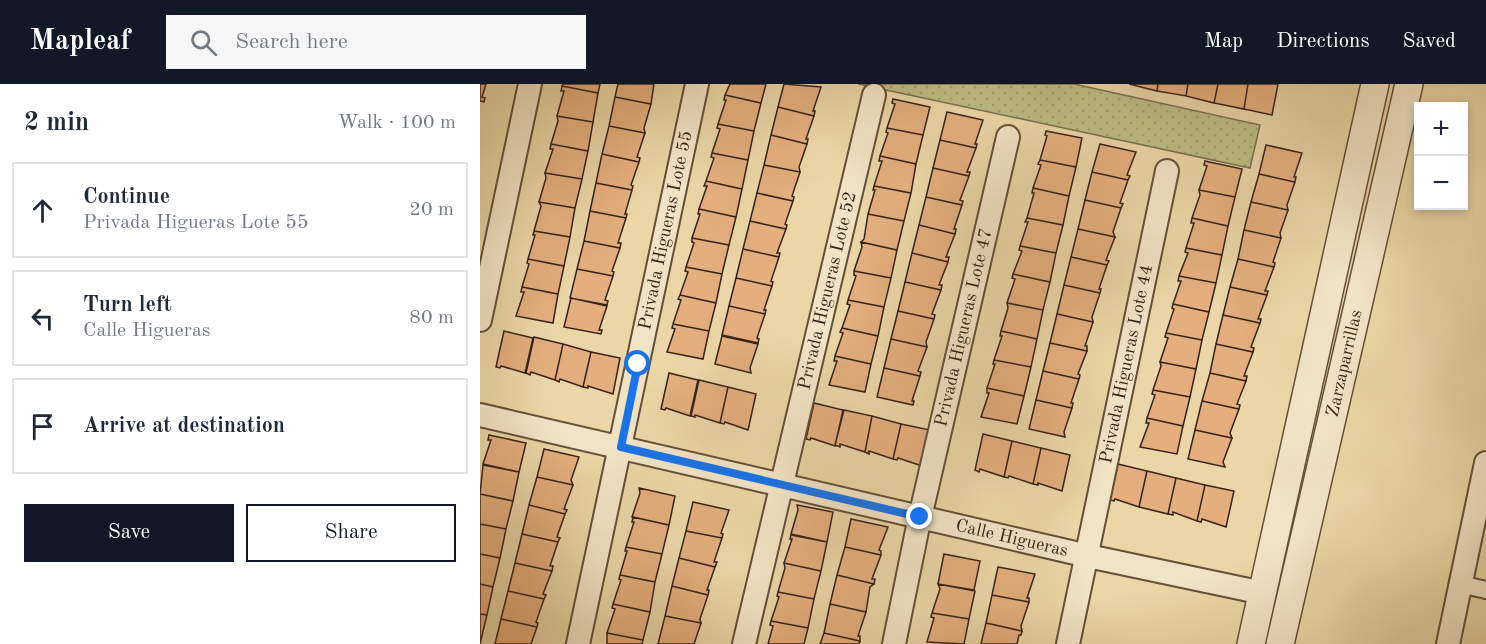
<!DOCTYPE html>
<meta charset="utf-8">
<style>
:root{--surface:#fff;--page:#f6f6f7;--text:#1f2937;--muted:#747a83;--line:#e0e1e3;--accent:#111827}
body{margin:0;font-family:"Old Standard TT",serif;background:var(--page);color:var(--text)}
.controls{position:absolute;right:18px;top:18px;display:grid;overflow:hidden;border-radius:0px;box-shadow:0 3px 9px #0003}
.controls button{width:54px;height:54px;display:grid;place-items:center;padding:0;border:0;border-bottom:2px solid var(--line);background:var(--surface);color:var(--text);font:30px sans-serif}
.stop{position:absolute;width:18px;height:18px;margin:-14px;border:4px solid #1a73e8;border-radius:50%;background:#fff}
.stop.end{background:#1a73e8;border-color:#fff;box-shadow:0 2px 6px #0008}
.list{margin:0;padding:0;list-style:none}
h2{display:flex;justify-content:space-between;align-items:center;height:78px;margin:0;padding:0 24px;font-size:26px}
h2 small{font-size:20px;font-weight:400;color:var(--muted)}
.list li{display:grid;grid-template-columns:39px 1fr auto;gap:18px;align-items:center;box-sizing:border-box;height:96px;margin:0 12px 12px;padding:0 12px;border:2px solid var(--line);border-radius:0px}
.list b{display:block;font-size:22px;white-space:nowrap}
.list p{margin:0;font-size:20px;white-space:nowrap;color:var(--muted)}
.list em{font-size:20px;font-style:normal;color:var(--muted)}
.actions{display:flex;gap:12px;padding:18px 24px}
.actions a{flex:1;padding:14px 0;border:2px solid var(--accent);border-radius:0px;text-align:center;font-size:21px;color:var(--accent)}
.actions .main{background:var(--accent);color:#fff}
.icon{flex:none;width:33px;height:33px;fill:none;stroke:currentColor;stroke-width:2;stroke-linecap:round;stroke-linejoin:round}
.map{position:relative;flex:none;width:1006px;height:560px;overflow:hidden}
header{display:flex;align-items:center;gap:36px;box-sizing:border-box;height:84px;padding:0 30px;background:var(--accent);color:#fff}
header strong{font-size:28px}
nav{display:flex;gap:33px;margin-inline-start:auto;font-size:21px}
.search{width:420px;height:54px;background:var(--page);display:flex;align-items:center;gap:15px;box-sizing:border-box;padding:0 21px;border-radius:0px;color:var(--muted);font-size:22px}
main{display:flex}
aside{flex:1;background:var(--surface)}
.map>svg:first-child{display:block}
.green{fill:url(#green-dots);stroke:#7a704c;stroke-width:1.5}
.building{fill:#e4ae7e;stroke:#372315;stroke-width:1.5}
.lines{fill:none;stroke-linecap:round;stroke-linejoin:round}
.pedestrian-casing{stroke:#645039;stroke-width:20}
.minor-casing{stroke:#645039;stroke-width:26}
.tertiary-casing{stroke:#645039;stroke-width:30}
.pedestrian{stroke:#f1e4c5;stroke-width:16}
.minor{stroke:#f1e4c5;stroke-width:22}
.tertiary{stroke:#f1e4c5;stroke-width:27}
.route{stroke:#1a73e8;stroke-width:8}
.labels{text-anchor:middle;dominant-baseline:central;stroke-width:4.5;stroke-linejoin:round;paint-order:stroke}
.street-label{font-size:18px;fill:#372315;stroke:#f1e4c5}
</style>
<header>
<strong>Mapleaf</strong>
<div class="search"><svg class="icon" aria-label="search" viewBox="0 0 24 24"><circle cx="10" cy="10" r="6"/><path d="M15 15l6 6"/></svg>Search here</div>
<nav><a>Map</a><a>Directions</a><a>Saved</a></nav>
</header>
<main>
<aside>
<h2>2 min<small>Walk · 100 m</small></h2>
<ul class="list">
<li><svg class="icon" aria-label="ahead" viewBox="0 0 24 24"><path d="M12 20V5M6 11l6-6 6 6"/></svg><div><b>Continue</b><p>Privada Higueras Lote 55</p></div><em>20 m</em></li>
<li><svg class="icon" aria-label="left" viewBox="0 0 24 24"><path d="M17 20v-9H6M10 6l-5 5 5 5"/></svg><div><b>Turn left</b><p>Calle Higueras</p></div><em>80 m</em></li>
<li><svg class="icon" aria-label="arrive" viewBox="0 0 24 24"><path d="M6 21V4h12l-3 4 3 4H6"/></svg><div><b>Arrive at destination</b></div></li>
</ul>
<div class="actions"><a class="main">Save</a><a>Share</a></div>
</aside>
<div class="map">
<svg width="1006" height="560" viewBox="0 0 1006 560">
<defs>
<pattern id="green-dots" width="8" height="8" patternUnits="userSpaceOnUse" patternTransform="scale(1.5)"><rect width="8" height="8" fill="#bdbc82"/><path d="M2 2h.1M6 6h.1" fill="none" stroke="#a3a16f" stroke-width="1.8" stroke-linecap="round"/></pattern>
</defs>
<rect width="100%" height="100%" fill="#ead6a6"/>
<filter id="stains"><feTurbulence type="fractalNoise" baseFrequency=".00333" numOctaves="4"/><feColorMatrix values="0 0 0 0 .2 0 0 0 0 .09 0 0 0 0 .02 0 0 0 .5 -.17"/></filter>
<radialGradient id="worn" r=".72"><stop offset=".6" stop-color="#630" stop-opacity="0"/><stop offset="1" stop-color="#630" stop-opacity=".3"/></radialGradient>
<path class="green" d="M378,0H594L780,41L770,84Z"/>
<path class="building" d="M0,0H6L2,13L5,14L4,18L0,17Z
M83,0H120L118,9L82,2Z
M138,0H174L171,20L135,13Z
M250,0H286L281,19L245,11Z
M304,0L341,3L333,27H335L334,32L298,23Z
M649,0H678L677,7Z
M678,0H708L706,12L677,7Z
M708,0H738L734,19L706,12Z
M738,0H768L764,25L734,19Z
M768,0H798L792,31L764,25Z
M82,2L118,9L113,38L77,32L84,7H81Z
M245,11L281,19L274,47L238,40L246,16H244Z
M135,13L171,20L164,44L165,49L129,42Z
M413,15L450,23L443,51L407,44L415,20L412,19Z
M298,23L334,32L326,55H328L327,60L291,51Z
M467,28L503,36L495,60H497L496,64L460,56Z
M77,32L113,38L108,67L71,60L78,37Z
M238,40L274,47L268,76L232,69L240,45L237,44Z
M129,42L165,49L157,73L160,74L159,78L122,70Z
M407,44L443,51L436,80L400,72L408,49L406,48Z
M566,47L602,54L596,83L560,76L567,52L565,51Z
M291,51L327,60L319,83L320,88L284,81Z
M460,56L496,64L487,88H490L489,92L453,84Z
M71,60L108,67L102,95L65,89L73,65H70Z
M620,60L656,68L647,91L650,92L648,96L612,88Z
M786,61L822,69L814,93H816L815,98L779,90Z
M232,69L268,76L262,105L226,97L234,74L231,73Z
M122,70L159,78L151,101L153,102L152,106L116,99Z
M400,72L436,80L431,109L394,102L402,77H399Z
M560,76L596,83L589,112L553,104L561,81L558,80Z
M725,77L762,85L755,113L719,106L727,82L724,81Z
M284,81L320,88L312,112L314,113L313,117L277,109Z
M453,84L489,92L480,116L483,117L482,121L446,113Z
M612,88L648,96L640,119L643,120L641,124L605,116Z
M65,89L102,95L95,124L59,118L66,94Z
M779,90L815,98L807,121L808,126L771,118Z
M226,97L262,105L256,133L219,125L227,102H224Z
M116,99L152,106L145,130H147L146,134L110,127Z
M394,102L431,109L424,137L388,130L395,106H393Z
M553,104L589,112L583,141L547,134L554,109H552Z
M719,106L755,113L748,142L712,134L720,111Z
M277,109L313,117L305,140L307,141L306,145L270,137Z
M446,113L482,121L474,145H476L475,150L439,141Z
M605,116L641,124L633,148L635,153L598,145Z
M59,118L95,124L90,153L54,147L61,122Z
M771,118L808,126L800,149L801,154L764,146Z
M219,125L256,133L249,161L212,154L220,130H218Z
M110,127L146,134L138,159H141L140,164L104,157Z
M388,130L424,137L417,166L381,158L384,155Z
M547,134L583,141L576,169L540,162L548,138H545Z
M712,134L748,142L742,171L706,164L714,139H711Z
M270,137L306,145L297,169H300L299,173L263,165Z
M439,141L475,150L466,173H469L468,178L432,169Z
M598,145L635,153L626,176L629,177L627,181L591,173Z
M764,146L801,154L793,178L795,179L794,183L758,175Z
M54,147L90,153L84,182L48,175L55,151H53Z
M212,154L249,161L242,190L206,183L214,159L212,158Z
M104,157L140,164L132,187L134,188L133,192L97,185Z
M381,158L417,166L411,194L374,187L382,163Z
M540,162L576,169L570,198L533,190L542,167L539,166Z
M706,164L742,171L736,199L699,192L708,169L705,168Z
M263,165L299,173L291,197L293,198L292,202L256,194Z
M432,169L468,178L459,201H462L461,206L425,198Z
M591,173L627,181L619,205H621L620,209L584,201Z
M48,175L84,182L78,210L42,203L49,180L47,179Z
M758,175L794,183L785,207H788L787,211L750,203Z
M206,183L242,190L236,219L200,211L208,188L205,187Z
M97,185L133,192L125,216L128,217L127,221L90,214Z
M374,187L411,194L404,223L368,216L376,192L374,191Z
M533,190L570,198L563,226L527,219L535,195L532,194Z
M699,192L736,199L729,228L693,220L701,197H698Z
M256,194L292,202L284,226H286L285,230L249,222Z
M425,198L461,206L452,230L455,231L454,235L418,227Z
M584,201L620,209L612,233L613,238L577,230Z
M42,203L78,210L73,239L36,232L44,208H41Z
M750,203L787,211L778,235H781L780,239L743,231Z
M200,211L236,219L229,247L193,240L201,216L198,215Z
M91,214L127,222L119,246H122L121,250L84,243Z
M368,216L404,223L398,252L362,244L370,221L367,220Z
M527,219L563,226L557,255L521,247L528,224Z
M693,220L729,228L722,256L686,249L694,225L692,224Z
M249,222L285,230L277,254L279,255L278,259L242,251Z
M418,227L454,235L446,258L447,263L411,255Z
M577,230L613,238L605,262H607V267L570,259Z
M743,231L780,239L771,263L774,264L773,268L736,260Z
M193,240L229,247L223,275L187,268L195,245L192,244Z
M362,244L398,252L391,280L355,272L363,249L360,248Z
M24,247L53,254L45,289L21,282L20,284L16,283Z
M521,247L557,255L551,283L514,276L522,252H520Z
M686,249L722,256L716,285L680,278L688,254L685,253Z
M242,252L278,260L270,284L271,289L235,280Z
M54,253L83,260L75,296L51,288L50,291L46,289Z
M411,255L447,263L438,287L441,288L440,292L404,284Z
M570,259L607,267L598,290L600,291L599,295L563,287Z
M83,260L111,268L103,303L80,295L79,298L75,296Z
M736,260L773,268L764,292H767L766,297L730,289Z
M111,268L140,274L133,310L108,302V304L103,303Z
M355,272L391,280L385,308L349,301L357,277H354Z
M514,276L551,283L544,312L507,304L515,280H513Z
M680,278L716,285L710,313L673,306L681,282Z
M404,284L440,292L432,317H434L433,321L397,313Z
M563,287L599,295L591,319H593L592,324L556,316Z
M189,289L218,296L210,332L186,324L185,326L181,325Z
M730,289L766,297L757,320L760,321L759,325L722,317Z
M219,296L248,303L240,339L215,331V333L211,332Z
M248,303L276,310L268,346L245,338L244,340L240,339Z
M507,304L544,312L537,340L501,333L509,309H507Z
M673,306L710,313L703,342L667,334L675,311L672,310Z
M556,316L592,324L584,348L585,353L549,345Z
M722,317L759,325L750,349L752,354L715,346Z
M334,319L363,326L355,362L331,354L330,356L326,355Z
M364,326L392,332L385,368L360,360V363L355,361Z
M392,332L421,340L413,375L389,367V370L385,368Z
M667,334L703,342L697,370L660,363L669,339H666Z
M421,340L450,346L442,382L418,374L417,376L413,375Z
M715,346L752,354L743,378L745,383L708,375Z
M503,350L532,357L524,393L500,385L499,388L495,386Z
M9,351L46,359L39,388L3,380L11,356H8Z
M532,357L561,364L553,400L529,392L528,394L524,393Z
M561,364L590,371L582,407L558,399V401L553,400Z
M64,365L99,373L91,396L93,401L57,393Z
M638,380L667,387L659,423L635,415L634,417L630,416Z
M3,381L39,388L33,417L0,410Z
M667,387L696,394L688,430L659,423Z
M57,393L93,401L84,425L87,426L85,430L49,421Z
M696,394L725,401L717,437L693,428V431L688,430Z
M725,401L754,407L746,443L722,435L721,438L717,437Z
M159,404L195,412L189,441L152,433L160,409Z
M0,410L33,417L26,445L0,440Z
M213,418L249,426L241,449L243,450L242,454L206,447Z
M49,421L85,430L77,453L80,454L78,458L42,450Z
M317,421L353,428L347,458L311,450L318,426Z
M153,433L189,441L182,470L146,463L154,438H152Z
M371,435L408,443L399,466L401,467V471L365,463Z
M0,440L26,445L20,474L0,470Z
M206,447L242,454L234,478H237L235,483L199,474Z
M42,450L78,458L70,482H73L72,487L35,479Z
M311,451L347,458L341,487L304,479L312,455H310Z
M146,463L182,470L175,498L140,491L147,467H145Z
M365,463L401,471L392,495H395L394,500L357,491Z
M0,470L20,474L13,503L0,500Z
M464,470L500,477L494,506L458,500Z
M199,474L235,483L227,506H229L228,511L192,502Z
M35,479L72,487L63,510L66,511L64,515L28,507Z
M304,479L341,487L334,515L298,508L305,484Z
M518,483L555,490L547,514H549V518L512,511Z
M140,491L175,498L170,528L133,520L141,496L139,495Z
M357,491L394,500L390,503L386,528L350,520Z
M0,500L13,503L7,531L0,530Z
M458,500L495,507L489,535L452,529L460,505Z
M192,502L228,511L220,535L221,539L185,532Z
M28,507L64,515L56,538L58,539L57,543L21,535Z
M298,508L334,515L328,544L291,537L299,513L297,512Z
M512,511L549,518L541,542L542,547L506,539Z
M133,520L170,528L163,556L127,549L135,525L132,524Z
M350,520L386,528L378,552H380V557L344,549Z
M452,529L489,535L484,560L447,558L454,534L451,533Z
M0,530L7,531L0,560Z
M185,532L221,539L214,560H178Z
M21,535L57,543L51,560H15Z
M291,537L328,544L324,560H288L293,542L290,541Z
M506,539L542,547L541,551H539L537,560H501Z
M127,549L163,556L162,560H127Z
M344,549L380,557L379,560H340Z"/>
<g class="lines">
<defs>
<path id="pedestrian" d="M980,500L1006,506"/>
<g id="minor">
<path d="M0,236L50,0"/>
<path id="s1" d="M0,331L608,472L783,509"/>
<path id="s2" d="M98,560L217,0"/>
<path id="s3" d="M264,560L394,11"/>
<path id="s4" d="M414,560L438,442L528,53"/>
<path id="s5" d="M588,560L687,87"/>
<path d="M968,560L1006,379"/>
</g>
<g id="tertiary">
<path d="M771,560L895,0"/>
<path id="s6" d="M800,560L929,0"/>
</g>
</defs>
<use href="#pedestrian" class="pedestrian-casing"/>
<use href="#minor" class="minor-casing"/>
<use href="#tertiary" class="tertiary-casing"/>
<use href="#pedestrian" class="pedestrian"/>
<use href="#minor" class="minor"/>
<use href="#tertiary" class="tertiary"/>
</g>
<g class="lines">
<path class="route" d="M158,280L141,363L440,433"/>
</g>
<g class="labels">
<g class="street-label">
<text stroke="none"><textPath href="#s2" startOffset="423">Privada Higueras Lote 55</textPath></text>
<text stroke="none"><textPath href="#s3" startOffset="363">Privada Higueras Lote 52</textPath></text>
<text stroke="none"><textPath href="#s4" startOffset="324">Privada Higueras Lote 47</textPath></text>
<text stroke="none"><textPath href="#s5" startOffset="286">Privada Higueras Lote 44</textPath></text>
<text stroke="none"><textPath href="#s6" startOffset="288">Zarzaparrillas</textPath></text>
<text stroke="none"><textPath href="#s1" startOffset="546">Calle Higueras</textPath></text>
</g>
</g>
<rect width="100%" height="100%" filter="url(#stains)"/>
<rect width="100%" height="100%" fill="url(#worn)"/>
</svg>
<div class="controls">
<button>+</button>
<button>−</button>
</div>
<div class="stop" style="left:158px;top:280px"></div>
<div class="stop end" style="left:440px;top:433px"></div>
</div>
</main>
